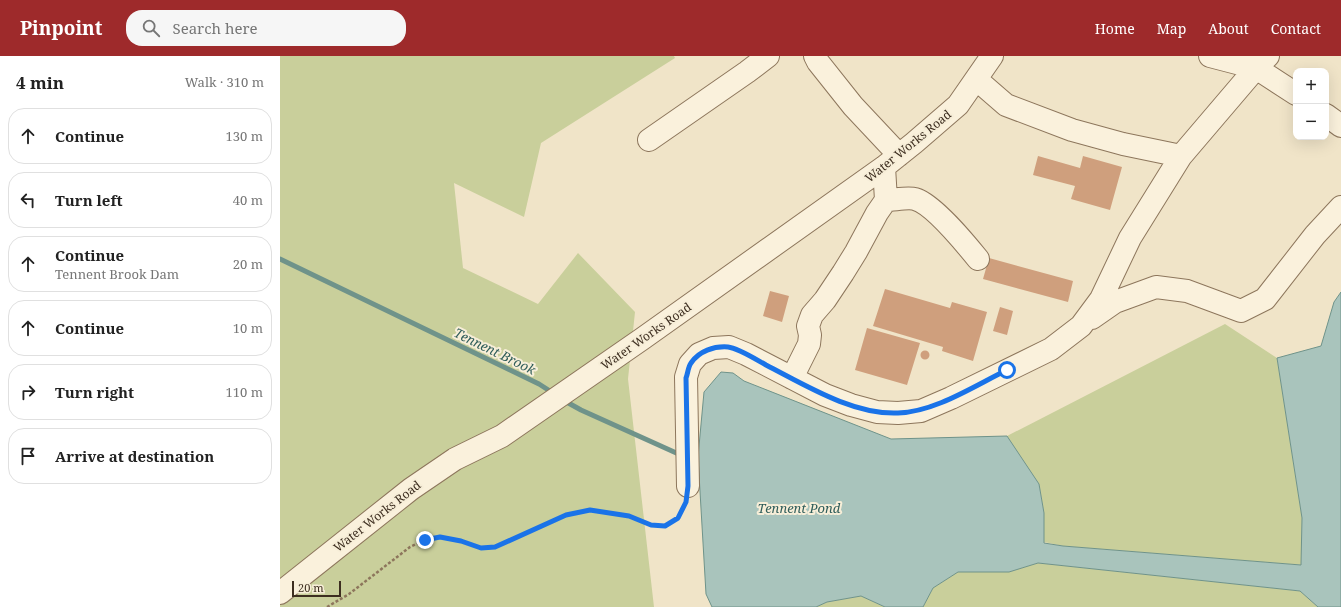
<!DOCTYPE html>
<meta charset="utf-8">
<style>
:root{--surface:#fff;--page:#f6f6f6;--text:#222;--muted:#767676;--line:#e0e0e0;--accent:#9e2a2b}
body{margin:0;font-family:"Noto Serif",serif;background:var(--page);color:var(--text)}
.controls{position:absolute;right:12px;top:12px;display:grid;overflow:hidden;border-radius:8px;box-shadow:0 4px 16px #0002}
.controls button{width:36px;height:36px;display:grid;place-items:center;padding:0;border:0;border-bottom:1px solid var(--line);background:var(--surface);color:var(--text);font:20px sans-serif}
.scale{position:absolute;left:12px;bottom:10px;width:49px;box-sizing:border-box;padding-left:4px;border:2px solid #3d2e20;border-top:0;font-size:11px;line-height:14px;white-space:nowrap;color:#3d2e20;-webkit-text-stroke:3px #f7eed8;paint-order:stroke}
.stop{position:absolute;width:12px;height:12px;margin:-9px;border:3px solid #1a73e8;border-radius:50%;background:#fff}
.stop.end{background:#1a73e8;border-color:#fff;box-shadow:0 1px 4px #0008}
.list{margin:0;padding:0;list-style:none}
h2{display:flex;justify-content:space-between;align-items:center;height:52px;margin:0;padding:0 16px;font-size:17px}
h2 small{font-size:13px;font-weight:400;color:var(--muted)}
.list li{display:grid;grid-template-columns:26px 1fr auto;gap:12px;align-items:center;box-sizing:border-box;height:56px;margin:0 8px 8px;padding:0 8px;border:1px solid var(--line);border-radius:16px}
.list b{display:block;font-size:15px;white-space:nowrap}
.list p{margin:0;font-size:13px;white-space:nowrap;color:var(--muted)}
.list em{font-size:13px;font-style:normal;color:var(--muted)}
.icon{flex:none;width:22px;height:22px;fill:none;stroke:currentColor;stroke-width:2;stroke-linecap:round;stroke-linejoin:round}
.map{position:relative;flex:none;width:1061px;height:551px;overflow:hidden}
header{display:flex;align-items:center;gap:24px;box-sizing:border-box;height:56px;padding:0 20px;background:var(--accent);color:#fff}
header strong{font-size:19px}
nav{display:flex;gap:22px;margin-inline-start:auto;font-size:14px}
.search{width:280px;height:36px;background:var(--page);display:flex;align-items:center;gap:10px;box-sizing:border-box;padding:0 14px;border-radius:16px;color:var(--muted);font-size:15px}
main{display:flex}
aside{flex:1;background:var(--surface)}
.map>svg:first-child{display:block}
.green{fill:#c9cf9b}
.water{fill:#a9c4bc;stroke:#6f938a}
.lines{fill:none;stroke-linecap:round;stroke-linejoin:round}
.stream{stroke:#6f938a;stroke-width:5}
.building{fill:#cf9f7d}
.minor-casing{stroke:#8d765c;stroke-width:24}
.path{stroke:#8d765c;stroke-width:2.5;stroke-dasharray:3 2;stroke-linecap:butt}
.minor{stroke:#faf1dc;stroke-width:22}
.route{stroke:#1a73e8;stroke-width:5}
.labels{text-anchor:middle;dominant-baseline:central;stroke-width:4;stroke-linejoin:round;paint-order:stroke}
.street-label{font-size:12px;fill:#3d2e20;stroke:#f7eed8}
.water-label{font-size:13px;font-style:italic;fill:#2f5d5a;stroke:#f7eed8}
</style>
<header>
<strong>Pinpoint</strong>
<div class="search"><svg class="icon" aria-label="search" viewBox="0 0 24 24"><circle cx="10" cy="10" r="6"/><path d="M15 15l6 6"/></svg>Search here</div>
<nav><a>Home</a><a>Map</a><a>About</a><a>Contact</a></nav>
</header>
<main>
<aside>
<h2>4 min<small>Walk · 310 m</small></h2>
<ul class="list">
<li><svg class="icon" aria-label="ahead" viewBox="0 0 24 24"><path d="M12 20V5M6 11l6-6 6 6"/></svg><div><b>Continue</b></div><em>130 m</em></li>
<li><svg class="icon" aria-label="left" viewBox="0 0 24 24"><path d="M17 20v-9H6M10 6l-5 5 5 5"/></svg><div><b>Turn left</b></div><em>40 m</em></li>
<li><svg class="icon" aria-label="ahead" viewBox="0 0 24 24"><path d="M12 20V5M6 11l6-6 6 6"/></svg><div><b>Continue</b><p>Tennent Brook Dam</p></div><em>20 m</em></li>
<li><svg class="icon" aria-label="ahead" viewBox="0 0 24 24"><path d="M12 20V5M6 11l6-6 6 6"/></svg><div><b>Continue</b></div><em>10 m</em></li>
<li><svg class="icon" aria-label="right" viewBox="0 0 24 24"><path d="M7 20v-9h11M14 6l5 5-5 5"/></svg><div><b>Turn right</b></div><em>110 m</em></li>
<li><svg class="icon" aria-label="arrive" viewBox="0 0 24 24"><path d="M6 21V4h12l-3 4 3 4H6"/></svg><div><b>Arrive at destination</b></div></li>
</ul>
</aside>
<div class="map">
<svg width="1061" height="551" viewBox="0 0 1061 551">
<rect width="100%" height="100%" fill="#f0e4c8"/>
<path class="green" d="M0,0H394L395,2L261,87L244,161L174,127L183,212L258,248L298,197L355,256L348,323L374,551H0Z
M945,268L997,302L1022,462L1021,509L783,490L764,486V457L759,428L727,380Z
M758,507L1020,535L1038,551H643L653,532L678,516H729Z
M581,540L605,551H536L547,546Z"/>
<path class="water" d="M1061,236V551H1038L1020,535L758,507L729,516H678L653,532L643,551H605L581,540L547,546L536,551H432L426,538L418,401L424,336L441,316L453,317L464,325L611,383L727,380L759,428L764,457V487L783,490L1021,509L1022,462L997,302L1041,290L1054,246Z"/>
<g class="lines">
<path class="stream" d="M0,203L259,328L273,337
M283,344L301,354L403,400"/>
</g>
<path class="building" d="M758,100L800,112L803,100L842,111L830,154L791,143L795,130L753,119Z
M709,202L793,225L788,246L703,223Z
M605,233L670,252L672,246L707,256L693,305L662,295L663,291L593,270Z
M490,235L509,240L502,266L483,260Z
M720,251L733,255L727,279L713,275Z
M587,272L640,287L627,329L575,314Z
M640.5 299a4.5 4.5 0 1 1 9 0a4.5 4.5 0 1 1-9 0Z"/>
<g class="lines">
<defs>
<path id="minor" d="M535,0L538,6L573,50L619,99
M930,0L976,12L988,0
M696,23L726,49L792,74L843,88L901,100L976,12L1016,38
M1046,59L1061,70
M369,84L467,16L488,0
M604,111L606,144C614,144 628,141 635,143C653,148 685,187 698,203
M812,262L835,246L876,231L907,235L961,255L985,243L1035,179L1061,151
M512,322L529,288L530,279L528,270L532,259L545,244L563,217L576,196L597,157L606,144
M408,430L406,321L410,308L419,298L433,292L449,291L466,298L545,339L571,349L597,356L618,357L641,355L671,342L771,293L801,270L821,243L850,182L901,100
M0,537L131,433L175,403L222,380L362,283L604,111L634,87L678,49L712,0"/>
</defs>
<use href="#minor" class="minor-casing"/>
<path class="path" d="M47,551L69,538L130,491L145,484L160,481L181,485L201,492L215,491L286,459L309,454L349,460L371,469L385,470L398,462L405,448"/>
<use href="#minor" class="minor"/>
</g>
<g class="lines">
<path class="route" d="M145,484L160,481L181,485L201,492L215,491L286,459L310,454L349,460L371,469L385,470L398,462L406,446L408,430L406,322C408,317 408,311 411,307C419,295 434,290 448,291C458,292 477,304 486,309C525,329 573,359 618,357C655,356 694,330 727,314"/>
</g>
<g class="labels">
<g class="street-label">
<text transform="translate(628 90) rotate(-39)">Water Works Road</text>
<text transform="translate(366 280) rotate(-35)">Water Works Road</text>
<text transform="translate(97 460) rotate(-38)">Water Works Road</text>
</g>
<g class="water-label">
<text transform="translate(215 295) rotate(26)">Tennent Brook</text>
<text x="519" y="452">Tennent Pond</text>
</g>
</g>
</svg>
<div class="controls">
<button>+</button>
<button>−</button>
</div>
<div class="scale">20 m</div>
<div class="stop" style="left:727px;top:314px"></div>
<div class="stop end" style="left:145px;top:484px"></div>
</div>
</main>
